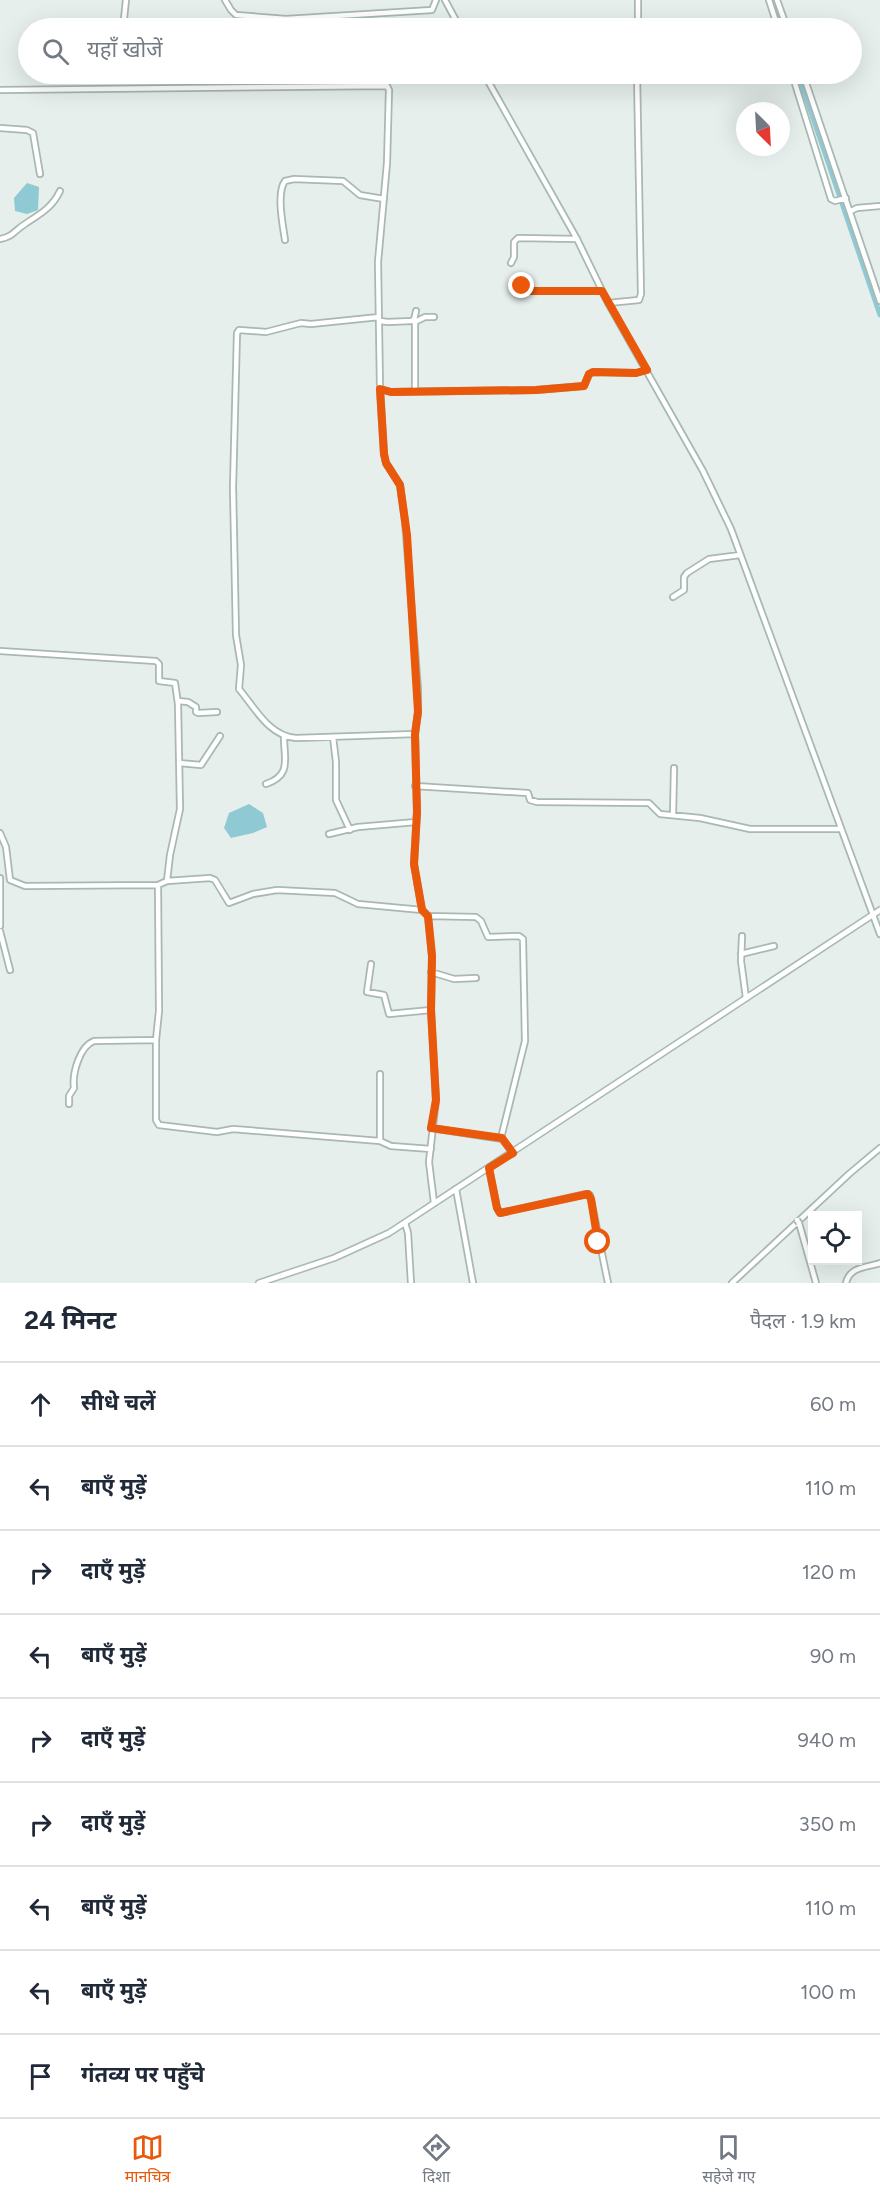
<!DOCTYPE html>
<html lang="hi">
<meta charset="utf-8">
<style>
:root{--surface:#fff;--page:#f6f6f7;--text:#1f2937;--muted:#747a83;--line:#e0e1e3;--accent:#ea580c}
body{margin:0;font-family:Figtree,"Noto Sans Devanagari",sans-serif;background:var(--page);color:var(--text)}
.controls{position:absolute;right:18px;bottom:18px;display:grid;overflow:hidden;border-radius:0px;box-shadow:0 6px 24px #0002}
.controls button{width:54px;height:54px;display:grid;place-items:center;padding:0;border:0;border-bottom:2px solid var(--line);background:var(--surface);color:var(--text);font:30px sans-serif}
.compass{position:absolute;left:736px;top:102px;width:54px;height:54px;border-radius:50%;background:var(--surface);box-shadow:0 6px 24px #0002;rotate:156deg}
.stop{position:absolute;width:18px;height:18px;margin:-14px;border:4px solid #ea580c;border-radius:50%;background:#fff}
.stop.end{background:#ea580c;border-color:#fff;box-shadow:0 2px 6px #0008}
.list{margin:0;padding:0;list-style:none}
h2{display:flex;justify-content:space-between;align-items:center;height:78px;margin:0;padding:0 24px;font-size:26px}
h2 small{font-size:20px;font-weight:400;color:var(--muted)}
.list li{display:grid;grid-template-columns:39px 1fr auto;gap:18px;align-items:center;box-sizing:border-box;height:84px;padding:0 24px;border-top:2px solid var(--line)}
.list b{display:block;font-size:22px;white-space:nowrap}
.list em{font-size:20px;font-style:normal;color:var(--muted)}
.icon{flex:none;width:33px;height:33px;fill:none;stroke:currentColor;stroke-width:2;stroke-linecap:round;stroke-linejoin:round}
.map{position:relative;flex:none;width:880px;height:1283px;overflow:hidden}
.search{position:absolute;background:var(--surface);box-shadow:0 6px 24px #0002;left:18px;right:18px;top:18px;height:66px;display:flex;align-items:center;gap:15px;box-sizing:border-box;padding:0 21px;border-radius:33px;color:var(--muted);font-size:22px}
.sheet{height:834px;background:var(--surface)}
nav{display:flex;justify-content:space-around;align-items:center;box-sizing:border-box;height:84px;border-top:2px solid var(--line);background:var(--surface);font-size:16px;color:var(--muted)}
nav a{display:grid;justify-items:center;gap:3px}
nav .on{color:var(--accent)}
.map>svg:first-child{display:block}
.water{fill:#8ec9d4}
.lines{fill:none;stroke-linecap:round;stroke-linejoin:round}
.canal{stroke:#8ec9d4;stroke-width:5}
.minor-casing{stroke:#a8b8b2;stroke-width:8}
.tertiary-casing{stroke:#a8b8b2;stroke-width:8}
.minor{stroke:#fff;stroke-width:4.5}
.tertiary{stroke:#fff;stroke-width:5}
.minor-bridge-casing{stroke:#a8b8b2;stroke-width:8;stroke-linecap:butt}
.minor-bridge{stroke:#fff;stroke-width:4.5}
.route{stroke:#ea580c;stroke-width:8}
</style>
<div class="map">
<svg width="880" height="1283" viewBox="0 0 880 1283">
<rect width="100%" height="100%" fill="#e6efeb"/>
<path class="water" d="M27,183L39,187L38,210L27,214L15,211L14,198Z
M249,804L263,813L267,827L253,833L231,838L224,828L229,813Z"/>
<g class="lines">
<path class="canal" d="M773,0L783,28
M798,74L880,315"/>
<defs>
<path id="minor" d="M225,0L231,10L236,15L286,19L432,10L436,0
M445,0L460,28
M769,0L778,28
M777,0L787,28
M123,28L126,0
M638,28V0
M484,74L577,239L608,303L703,471L731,529L880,934
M792,74L831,199L835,201L846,198
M803,74L880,301
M385,86L386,74
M0,90L387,86L389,90L387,163L378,262L380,389L391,392L536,390L584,386L589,374L593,372L636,373L647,370
M0,128L27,130L33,133L40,174
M851,211L857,208L880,206
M0,239C14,236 14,231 25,224C40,214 52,208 60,191
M285,240C283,226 276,193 285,181L294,179L343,181L360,195L384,199
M511,263L514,257V242L518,238L577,239
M521,279L525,291H602
M608,303L639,300L641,294L637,74
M379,317L311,324L301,323L266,332L239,330L237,333L233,487L236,635L241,665L239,689C255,708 269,736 296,738L415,734
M380,321L388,322L411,321L414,320L416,311
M380,389L384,454L386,463L400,485L405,521L418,689V712L415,734L417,812L414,864L422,910L428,916L432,956L431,1010L436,1100L429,1162L434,1203
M415,390V322L425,317H434
M673,597L684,590V577L687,573L709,559L740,555
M0,651L156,661L159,664V681L175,683L178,704L180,809L170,855L167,881
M178,701L188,702L196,707V712L198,713L217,712
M333,737L336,762V800L350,830
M179,763L201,765L220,736
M266,784C292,775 284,759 284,737
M415,786L528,793L530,800L537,802L649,803L660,814L700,818L750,829H841
M673,815L674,768
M0,833L6,847L10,880L25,886L158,885L159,1011L156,1040V1120L159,1125L217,1132L233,1129L380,1141L391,1146L431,1149
M329,834L358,827L416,822
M158,885L167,881L210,878L215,880L229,903L253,894L277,890L335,893L358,904L422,910
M428,916L476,917L481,921L488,937L519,936L523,939L525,1041L502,1134V1139L513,1153
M0,926V878
M0,931L10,970
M742,936L741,961L746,998
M741,954L774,946
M371,964L367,992L384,995L389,1014L431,1010
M431,972L454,979L476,978
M69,1104V1096L74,1088C72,1073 80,1046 94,1041L156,1040
M431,1128L502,1139
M380,1141V1074
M489,1168L497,1208L500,1213L586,1194L590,1195L608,1283
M456,1189L473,1283
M405,1223L408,1233L411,1283
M799,1223L816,1283
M732,1283L849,1174L880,1148
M846,1283C850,1266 866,1268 880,1263"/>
<path id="tertiary" d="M259,1283L334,1258L389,1233L880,910"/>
</defs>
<use href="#minor" class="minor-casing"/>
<use href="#tertiary" class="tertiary-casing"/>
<use href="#minor" class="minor"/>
<use href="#tertiary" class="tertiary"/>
<defs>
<path id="minor-bridge" d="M797,1220L799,1223"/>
</defs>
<use href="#minor-bridge" class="minor-bridge-casing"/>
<use href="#minor-bridge" class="minor-bridge"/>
</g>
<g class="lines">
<path class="route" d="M522,286L525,291H602L647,370L636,373L593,372L589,374L584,386L536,390L391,392L380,389L384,454L386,463L400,485L407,535L418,712L415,734L417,812L414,864L422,910L428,916L432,956L431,1010L436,1100L431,1128L502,1138L513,1153L489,1168L497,1208L500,1213L588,1194L591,1199L598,1242"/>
</g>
</svg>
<div class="controls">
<button><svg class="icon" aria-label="locate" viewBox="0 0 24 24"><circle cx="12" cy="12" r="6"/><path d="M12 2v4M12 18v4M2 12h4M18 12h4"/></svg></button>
</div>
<svg class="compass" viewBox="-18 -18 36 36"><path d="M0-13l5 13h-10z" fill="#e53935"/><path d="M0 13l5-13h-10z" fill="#747a83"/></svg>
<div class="stop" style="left:598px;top:1242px"></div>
<div class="stop end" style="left:522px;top:286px"></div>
<div class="search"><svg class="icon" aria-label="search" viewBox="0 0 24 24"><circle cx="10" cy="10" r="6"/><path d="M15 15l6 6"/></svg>यहाँ खोजें</div>
</div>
<section class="sheet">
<h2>24 मिनट<small>पैदल · 1.9 km</small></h2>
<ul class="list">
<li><svg class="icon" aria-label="ahead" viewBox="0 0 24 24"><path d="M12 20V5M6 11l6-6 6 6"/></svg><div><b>सीधे चलें</b></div><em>60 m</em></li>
<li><svg class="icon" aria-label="left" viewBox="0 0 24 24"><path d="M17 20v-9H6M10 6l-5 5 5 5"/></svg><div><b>बाएँ मुड़ें</b></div><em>110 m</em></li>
<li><svg class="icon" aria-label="right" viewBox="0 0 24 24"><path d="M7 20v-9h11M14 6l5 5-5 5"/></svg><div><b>दाएँ मुड़ें</b></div><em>120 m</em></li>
<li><svg class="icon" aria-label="left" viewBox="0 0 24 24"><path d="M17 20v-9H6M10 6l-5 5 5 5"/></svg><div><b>बाएँ मुड़ें</b></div><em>90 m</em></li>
<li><svg class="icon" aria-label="right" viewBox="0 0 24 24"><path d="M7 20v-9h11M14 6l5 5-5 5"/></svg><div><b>दाएँ मुड़ें</b></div><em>940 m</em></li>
<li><svg class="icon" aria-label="right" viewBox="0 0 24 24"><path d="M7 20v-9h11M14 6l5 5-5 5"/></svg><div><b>दाएँ मुड़ें</b></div><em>350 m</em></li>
<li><svg class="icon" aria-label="left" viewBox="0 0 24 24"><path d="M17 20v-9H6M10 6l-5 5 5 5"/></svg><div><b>बाएँ मुड़ें</b></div><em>110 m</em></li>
<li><svg class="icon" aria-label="left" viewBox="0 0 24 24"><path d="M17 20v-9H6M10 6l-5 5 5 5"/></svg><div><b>बाएँ मुड़ें</b></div><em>100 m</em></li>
<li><svg class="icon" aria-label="arrive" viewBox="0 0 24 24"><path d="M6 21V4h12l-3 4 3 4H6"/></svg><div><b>गंतव्य पर पहुँचे</b></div></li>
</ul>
</section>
<nav>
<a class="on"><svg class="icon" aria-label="map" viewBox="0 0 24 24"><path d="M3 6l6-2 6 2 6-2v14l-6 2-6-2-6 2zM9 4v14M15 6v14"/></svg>मानचित्र</a>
<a><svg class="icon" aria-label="directions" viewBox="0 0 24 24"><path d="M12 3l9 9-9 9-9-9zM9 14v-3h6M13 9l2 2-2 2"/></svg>दिशा</a>
<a><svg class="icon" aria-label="saved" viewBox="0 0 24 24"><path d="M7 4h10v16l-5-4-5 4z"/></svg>सहेजे गए</a>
</nav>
